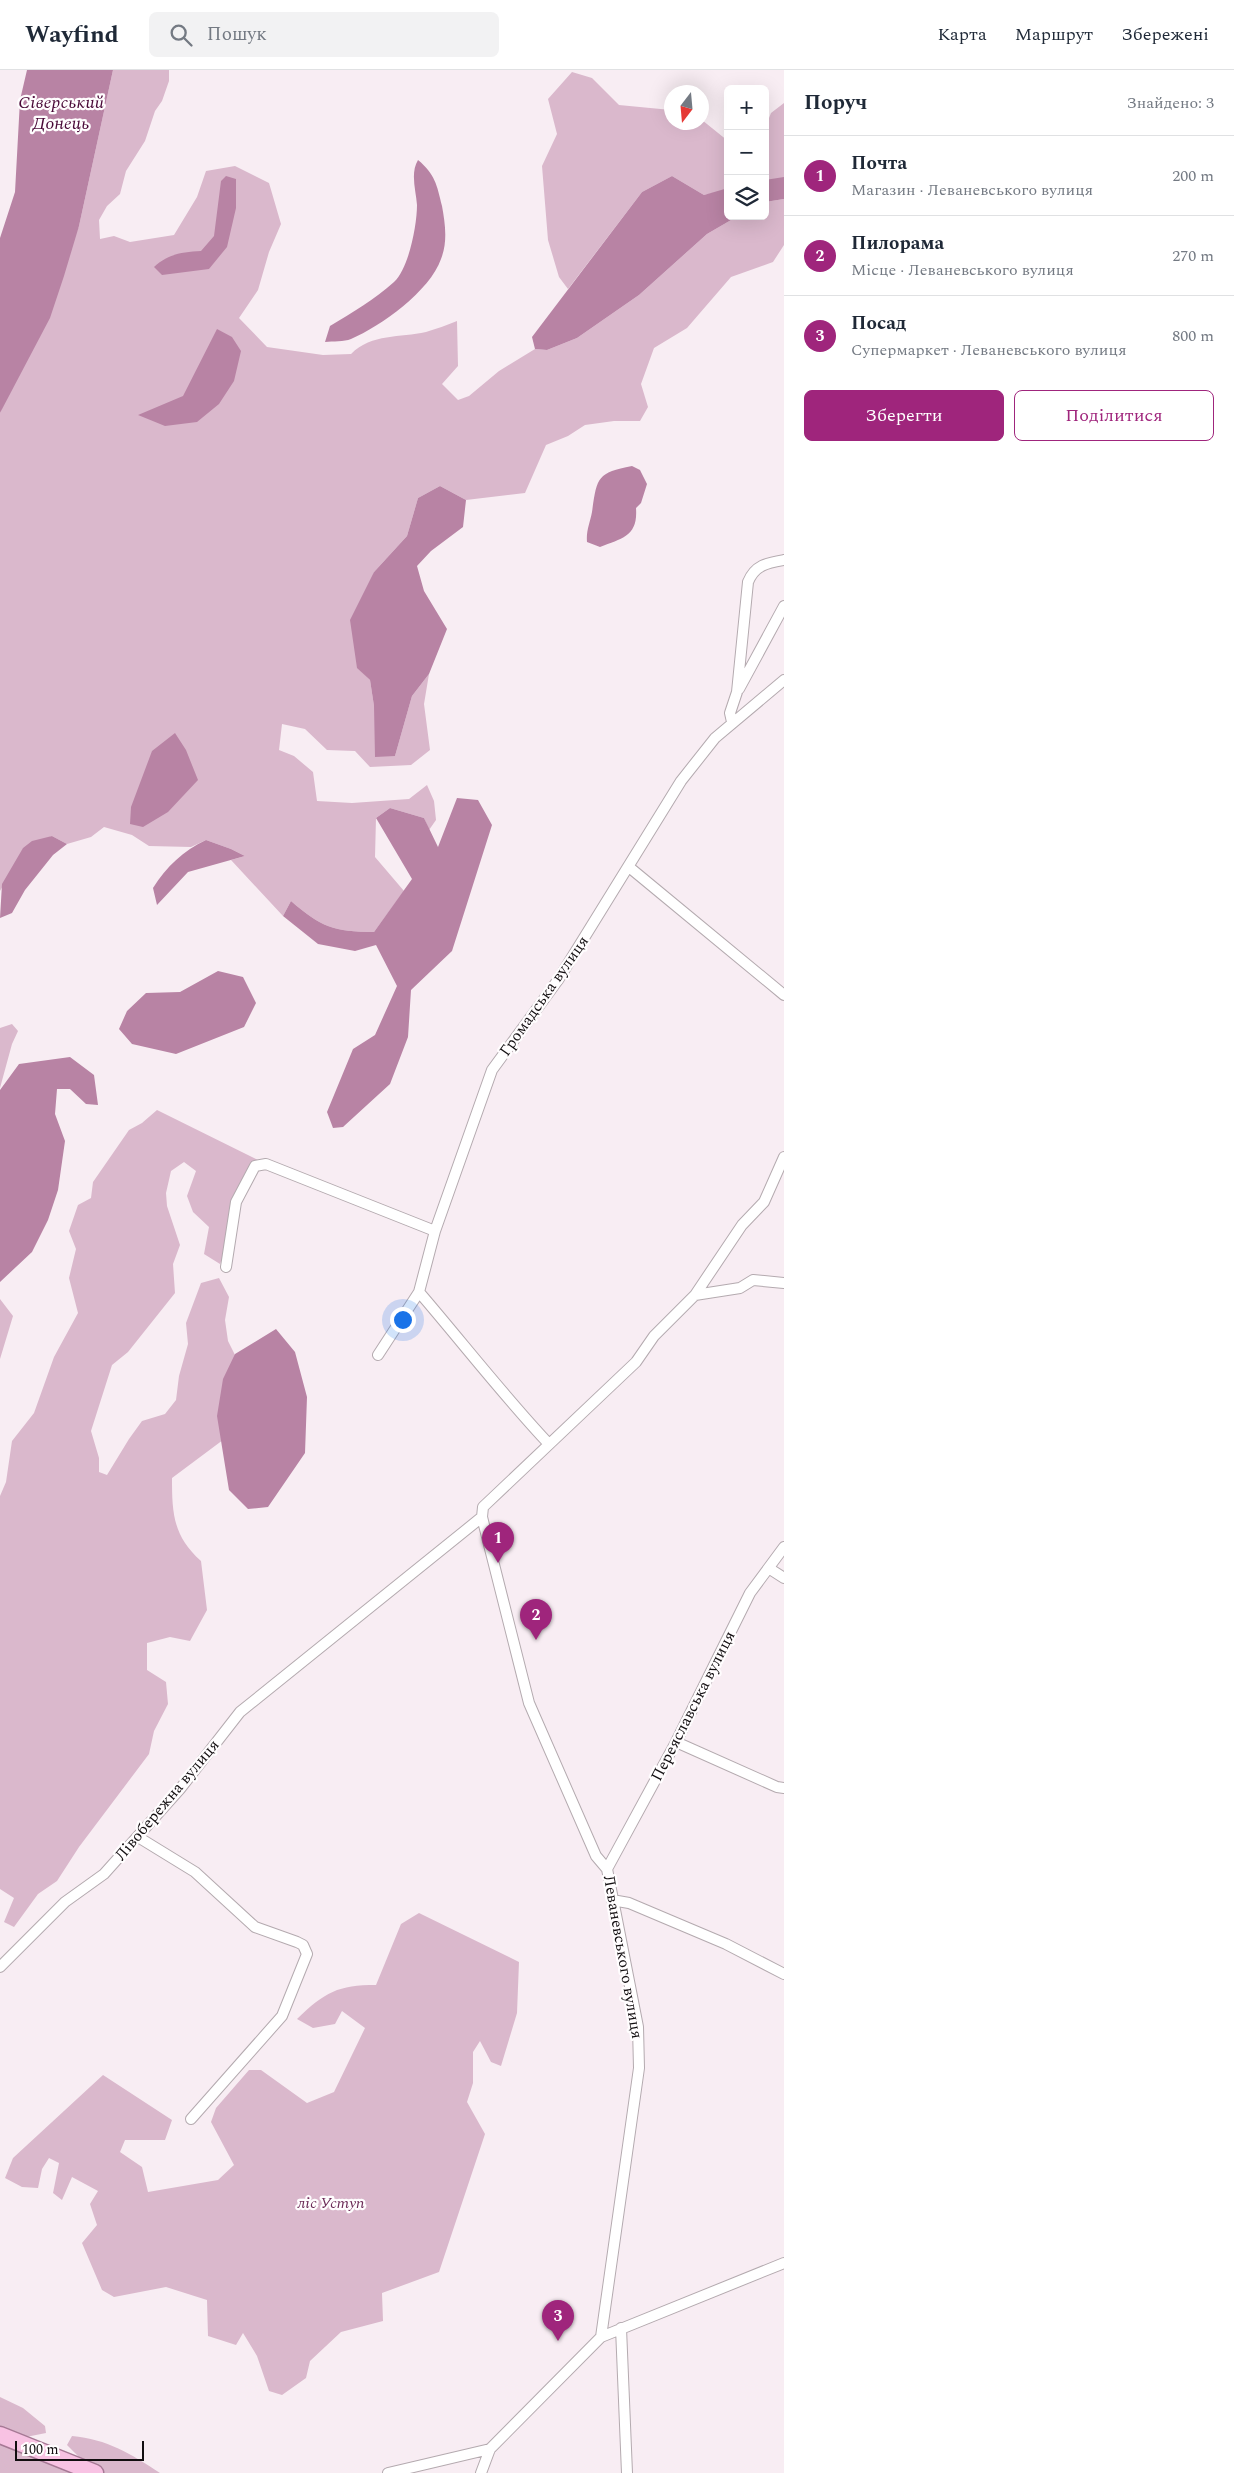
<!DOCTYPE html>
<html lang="uk">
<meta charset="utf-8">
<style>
:root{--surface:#fff;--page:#f2f2f3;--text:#1f2937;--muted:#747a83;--line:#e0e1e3;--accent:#9f257c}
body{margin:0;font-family:Spectral,serif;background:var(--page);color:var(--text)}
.controls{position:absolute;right:15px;top:15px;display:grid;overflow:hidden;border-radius:8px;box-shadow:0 5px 20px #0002}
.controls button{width:45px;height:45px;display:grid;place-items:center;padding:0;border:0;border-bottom:1px solid var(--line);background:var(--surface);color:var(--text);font:25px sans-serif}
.compass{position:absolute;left:664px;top:15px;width:45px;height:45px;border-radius:50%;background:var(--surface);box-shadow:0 5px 20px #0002;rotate:196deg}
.scale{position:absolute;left:15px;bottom:12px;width:129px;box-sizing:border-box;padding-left:5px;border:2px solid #120e10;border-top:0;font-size:14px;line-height:18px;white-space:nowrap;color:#120e10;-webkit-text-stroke:4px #fffdfe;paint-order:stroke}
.you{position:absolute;left:402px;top:1249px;width:18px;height:18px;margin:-12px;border:4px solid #fff;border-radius:50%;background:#1a73e8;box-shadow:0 0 0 8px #1a73e833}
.badge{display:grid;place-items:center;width:32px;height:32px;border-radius:50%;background:var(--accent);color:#fff;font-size:16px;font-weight:700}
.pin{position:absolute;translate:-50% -41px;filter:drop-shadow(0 1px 2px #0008)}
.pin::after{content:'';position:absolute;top:26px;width:18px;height:15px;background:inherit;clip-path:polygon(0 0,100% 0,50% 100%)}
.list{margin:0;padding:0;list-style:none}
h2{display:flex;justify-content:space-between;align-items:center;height:65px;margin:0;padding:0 20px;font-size:21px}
h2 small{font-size:16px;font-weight:400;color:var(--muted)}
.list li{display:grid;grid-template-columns:32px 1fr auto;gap:15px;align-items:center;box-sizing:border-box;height:80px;padding:0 20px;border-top:1px solid var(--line)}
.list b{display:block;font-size:19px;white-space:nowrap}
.list p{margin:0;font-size:16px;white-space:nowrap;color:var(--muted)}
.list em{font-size:16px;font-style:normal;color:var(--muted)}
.actions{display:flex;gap:10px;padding:15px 20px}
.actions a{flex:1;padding:11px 0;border:1px solid var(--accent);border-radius:8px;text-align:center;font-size:18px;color:var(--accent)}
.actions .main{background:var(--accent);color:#fff}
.icon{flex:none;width:28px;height:28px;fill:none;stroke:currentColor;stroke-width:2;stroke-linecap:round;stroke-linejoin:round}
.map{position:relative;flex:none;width:784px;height:2403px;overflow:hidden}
header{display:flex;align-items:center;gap:30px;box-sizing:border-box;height:70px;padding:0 25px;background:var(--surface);border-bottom:1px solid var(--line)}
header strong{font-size:24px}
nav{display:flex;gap:28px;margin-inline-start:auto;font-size:18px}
.search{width:350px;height:45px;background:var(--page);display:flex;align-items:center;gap:12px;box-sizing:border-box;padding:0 18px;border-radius:8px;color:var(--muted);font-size:19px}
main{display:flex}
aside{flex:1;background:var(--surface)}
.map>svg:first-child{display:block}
.green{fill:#dab8cc}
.water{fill:#b883a4}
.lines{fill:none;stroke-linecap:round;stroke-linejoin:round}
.minor-casing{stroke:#b4aaaf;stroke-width:12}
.trunk-casing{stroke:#a67995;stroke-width:19}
.minor{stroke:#fff;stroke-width:10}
.trunk{stroke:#f8c2e3;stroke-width:16}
.labels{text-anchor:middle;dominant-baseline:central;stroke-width:4.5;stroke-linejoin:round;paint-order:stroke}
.street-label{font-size:16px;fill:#120e10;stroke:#fffdfe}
.park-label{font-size:16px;font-style:italic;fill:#6c2b57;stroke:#fffdfe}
.water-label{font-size:18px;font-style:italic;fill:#490837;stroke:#fffdfe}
</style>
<header>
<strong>Wayfind</strong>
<div class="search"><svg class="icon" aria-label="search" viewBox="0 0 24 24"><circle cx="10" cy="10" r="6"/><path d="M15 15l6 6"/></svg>Пошук</div>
<nav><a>Карта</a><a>Маршрут</a><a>Збережені</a></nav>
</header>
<main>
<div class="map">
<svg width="784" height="2403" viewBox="0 0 784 2403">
<rect width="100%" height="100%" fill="#f8edf3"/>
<path class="green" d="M113,0H169V11L162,31L155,41L145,71L126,101L120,124L107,136L99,150L100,169L114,166L130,172L174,165L197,127L206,101L235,96L269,113L281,154L269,182L258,220L239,248L267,277L323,285L351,284C372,263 400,268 426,262C436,259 447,255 457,251L458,296L442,314L458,330L469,326L499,301L535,279L547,280L577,268L639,225L707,164L738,146H765V132L784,129V175L773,192L731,207L687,258L654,278L641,314L648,337L640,351H614L585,355L568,366L546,375L525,423L466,430L440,416L418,428L407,466L374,502L357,597L370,610L374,636L395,686L412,626L429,604L424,634L430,680L411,695L370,697L355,681L327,680L305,659L282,654L279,680L294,686L313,702L317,731L352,733L409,729L427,715L434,731L436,750L429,760L424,748L390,738L376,748L375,787L404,821L374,862C334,862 321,857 291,831L283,846L231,790L245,786L231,779L206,770L191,777L149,776L132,765L104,757L91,767L67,774L52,766L23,779L0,821V343L79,156Z
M572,2L592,8L619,35L671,40L672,52H702V50L728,71V120L704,125L672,106L642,122L568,219L559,207L548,170L542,96L557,64L548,29Z
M784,33V110L765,114V58L771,43Z
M12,954L18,961L12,974L0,1018V958Z
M157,1040L266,1094L255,1096L236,1132L232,1161L220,1194L204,1184L209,1157L193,1142L187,1126L196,1101L184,1092L171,1101L166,1123L167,1136L180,1175L173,1194L175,1223L128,1282L112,1295L91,1361L99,1388V1402L107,1405L129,1369L142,1351L165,1344L176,1330L179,1306L188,1274L186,1253L201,1213L219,1208L229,1227L225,1250L228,1271L246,1307L235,1361L172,1408C172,1443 173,1466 201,1491L207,1540L190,1571L170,1567L147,1573V1600L166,1612L168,1634L154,1661L149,1684L79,1777L57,1811L38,1824L14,1857L4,1852L14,1828L0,1819V1426L6,1412L12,1371L34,1343L54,1287L78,1243L69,1208L76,1179L69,1161L78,1135L91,1128L93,1112L129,1060L142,1053Z
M0,1229L13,1246L0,1289Z
M419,1843L519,1892L517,1943L501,1996L491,1992L480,1971L473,1982V2013L467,2032L485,2064L439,2202L382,2223L383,2251L341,2262L310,2291L306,2308L282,2325L269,2321L257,2286L243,2263L236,2275L208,2266L207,2230L166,2217L114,2227L102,2220L82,2173L97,2155L90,2134L98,2121L72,2107L62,2130L53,2123L59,2093L49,2088L42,2099L38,2118L22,2117L5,2108L13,2088L103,2005L172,2050L165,2070H125L120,2082L142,2097L148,2122L218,2110L234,2095L211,2052L216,2038L249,2000H261L307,2033L334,2022L365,1958L342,1941L335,1954L313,1958L297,1949C325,1922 338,1915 376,1915L401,1854Z
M0,2327L23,2338L45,2356L46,2363L21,2368L0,2363Z
M0,2365L86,2398L78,2386L67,2375L72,2366C107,2369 131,2384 160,2403H0Z"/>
<path class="water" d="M27,0H113L79,156L64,206L50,248L0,343V168L15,122L20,30Z
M418,90C435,104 437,115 442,136C445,153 448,171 441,189C430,221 381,256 351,269C344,272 333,271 325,272L330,256C352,243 375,229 394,212C409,198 417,155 417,135C416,121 410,103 418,90Z
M226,106L236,109V138L227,177L209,199L162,205L154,197C168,184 182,182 201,181L214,166L221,111Z
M672,106L704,125L728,118V146H738L707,164L639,225L577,268L547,280L535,279L532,267L642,122Z
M784,107V129L765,132V110Z
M217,259L232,267L241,281L234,311L219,334L197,352L165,356L138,345L183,326Z
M632,396L640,400L647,414L641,433L636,438C638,466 623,468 600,477L587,472C586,460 590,453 592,442C597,407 597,403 632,396Z
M440,416L466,430L463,457L431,481L417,496L424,521L447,559L429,604L412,626L395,686L375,687L374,636L370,610L357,598L350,550L374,502L407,466L418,428Z
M175,663L186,680L198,710L168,742L143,757L130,754L131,737L152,681Z
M457,728L478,730L492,755L452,881L411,920L408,967L390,1014L343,1057L333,1058L327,1042L353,979L375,965L397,916L376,875L355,881L318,874L283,846L291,831C321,857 334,862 374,862L412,809L376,748L390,738L424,748L438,777Z
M52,766L67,774L53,785L25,820L12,843L0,848L2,814L23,778L32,771Z
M206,770L231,779L245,786L188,802L157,835L153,818C167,796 183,781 206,770Z
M218,901L243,907L256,933L244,957L176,984L132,974L119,959L127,941L146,923L180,922Z
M70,987L94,1005L98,1035L86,1034L70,1019H57L55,1044L65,1071L58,1120L48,1150L32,1182L0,1212V1020L19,994Z
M276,1259L295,1282L307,1327L305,1383L268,1437L248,1439L229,1420L217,1346L223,1309L235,1284Z"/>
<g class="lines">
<defs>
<path id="minor" d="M739,619L784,536
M732,652L730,643L737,622L748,512C755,495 767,493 784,490
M629,797L784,925
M226,1197L236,1132L255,1096L266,1094L435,1161
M419,1222C462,1272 503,1325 548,1373
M695,1225L740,1218L753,1210L784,1213
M378,1285L419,1222L435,1161L492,1000L558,910L681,711L715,668L784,610
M770,1499L784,1508
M676,1672L777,1717L784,1718
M138,1767L195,1802L255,1857L297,1872L303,1875L307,1884L282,1946L191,2049
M607,1799L676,1672L750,1523L784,1477
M612,1830L629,1833L726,1874L784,1904
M0,1897L65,1832L104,1804L180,1719L240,1642L482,1447L483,1437L636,1292L654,1266L695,1225L742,1155L764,1132L784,1087
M621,2258L627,2403
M601,2267L784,2193
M388,2403L490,2379L601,2267L639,1998L638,1957L607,1799L596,1786L529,1633L482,1447
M481,2403L490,2379"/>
<path id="trunk" d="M0,2365L95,2403"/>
</defs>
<use href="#minor" class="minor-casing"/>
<use href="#trunk" class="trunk-casing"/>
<use href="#minor" class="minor"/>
<use href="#trunk" class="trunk"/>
</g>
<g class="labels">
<g class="street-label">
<text transform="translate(544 926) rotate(-55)">Громадська вулиця</text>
<text transform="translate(693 1636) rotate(-63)">Переяславська вулиця</text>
<text transform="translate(167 1730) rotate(-50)">Лівобережна вулиця</text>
<text transform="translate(623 1887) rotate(80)">Леваневського вулиця</text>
</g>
<g class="park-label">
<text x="331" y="2133">ліс Уступ</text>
</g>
<g class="water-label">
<text x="61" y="32">Сіверський<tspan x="61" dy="21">Донець</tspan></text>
</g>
</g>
</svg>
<div class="controls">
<button>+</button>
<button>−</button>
<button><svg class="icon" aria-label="layers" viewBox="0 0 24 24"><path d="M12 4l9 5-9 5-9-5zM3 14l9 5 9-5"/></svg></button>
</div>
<svg class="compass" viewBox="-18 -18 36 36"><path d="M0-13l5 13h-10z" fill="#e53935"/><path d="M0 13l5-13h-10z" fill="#747a83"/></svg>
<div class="scale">100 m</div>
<div class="you"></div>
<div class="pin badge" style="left:498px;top:1493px">1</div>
<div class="pin badge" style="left:536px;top:1570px">2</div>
<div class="pin badge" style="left:558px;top:2271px">3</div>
</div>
<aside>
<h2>Поруч<small>Знайдено: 3</small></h2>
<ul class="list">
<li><span class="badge">1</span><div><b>Почта</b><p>Магазин · Леваневського вулиця</p></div><em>200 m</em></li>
<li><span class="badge">2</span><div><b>Пилорама</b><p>Місце · Леваневського вулиця</p></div><em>270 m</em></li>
<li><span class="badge">3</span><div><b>Посад</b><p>Супермаркет · Леваневського вулиця</p></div><em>800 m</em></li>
</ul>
<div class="actions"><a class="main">Зберегти</a><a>Поділитися</a></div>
</aside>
</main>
